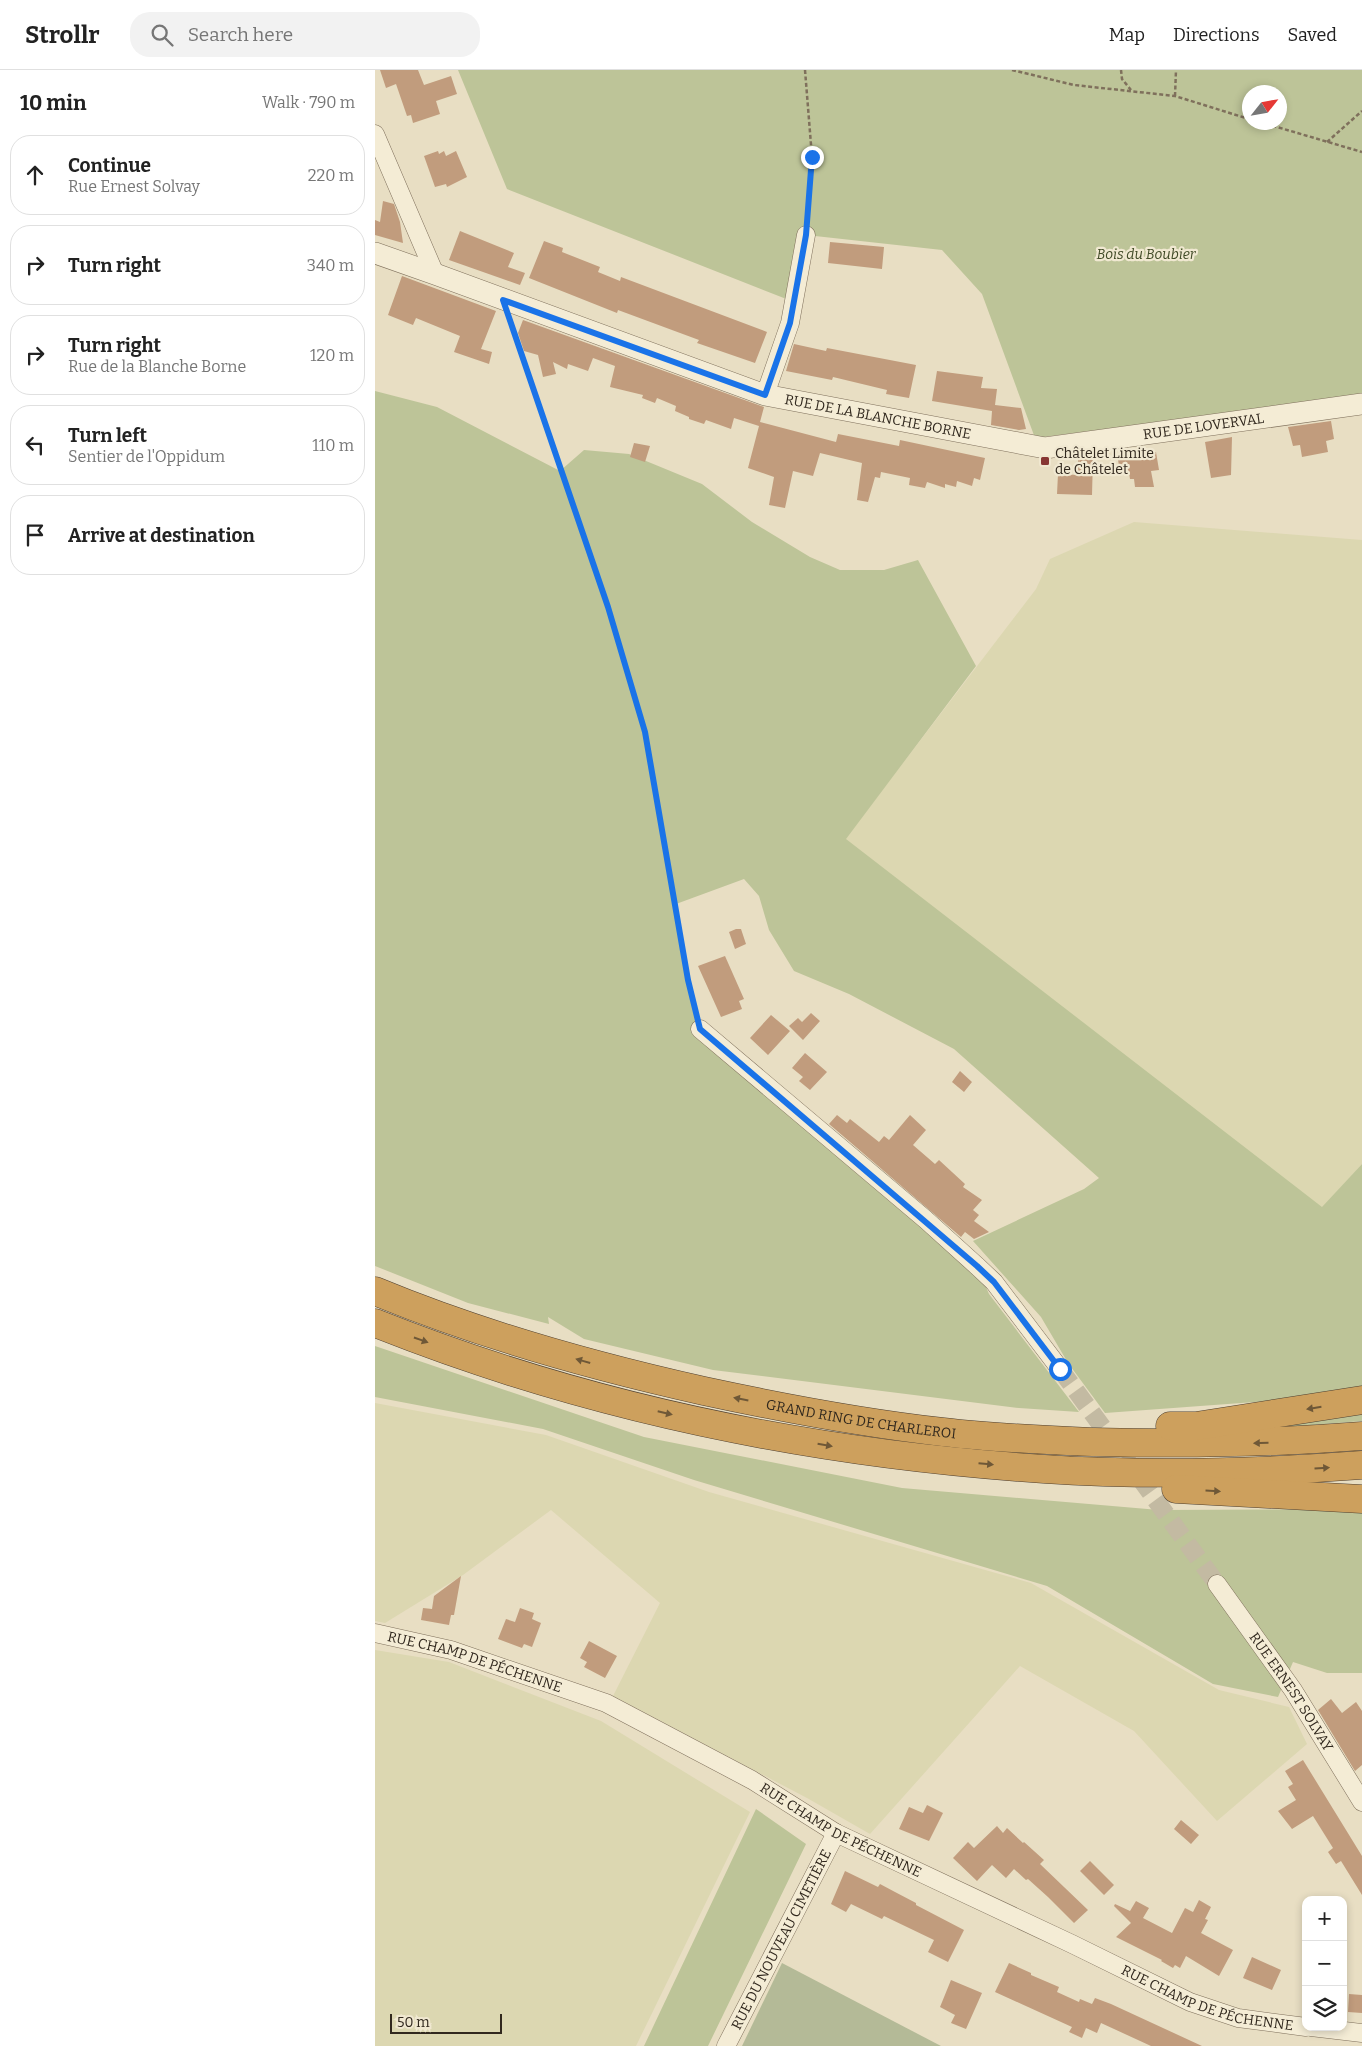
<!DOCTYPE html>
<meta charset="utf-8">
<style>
:root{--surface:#fff;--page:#f2f2f2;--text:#222;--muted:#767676;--line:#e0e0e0}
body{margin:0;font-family:Bitter,serif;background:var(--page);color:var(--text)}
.controls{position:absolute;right:15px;bottom:15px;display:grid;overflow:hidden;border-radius:10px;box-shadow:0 2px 8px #0003}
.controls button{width:45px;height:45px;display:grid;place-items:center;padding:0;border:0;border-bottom:1px solid var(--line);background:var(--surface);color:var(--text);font:25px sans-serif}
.compass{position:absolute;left:867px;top:15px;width:45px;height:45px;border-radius:50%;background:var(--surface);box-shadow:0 2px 8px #0003;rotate:59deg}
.scale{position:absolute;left:15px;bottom:12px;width:112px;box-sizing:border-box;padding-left:5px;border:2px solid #31281e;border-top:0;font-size:14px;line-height:18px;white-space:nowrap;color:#31281e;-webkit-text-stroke:4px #f0e8d1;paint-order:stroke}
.stop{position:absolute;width:15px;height:15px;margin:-11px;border:4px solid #1a73e8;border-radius:50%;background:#fff}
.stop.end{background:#1a73e8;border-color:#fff;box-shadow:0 1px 5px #0008}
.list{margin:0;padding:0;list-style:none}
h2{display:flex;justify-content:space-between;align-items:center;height:65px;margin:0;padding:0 20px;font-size:21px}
h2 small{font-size:16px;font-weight:400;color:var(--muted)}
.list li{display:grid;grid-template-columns:32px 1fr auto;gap:15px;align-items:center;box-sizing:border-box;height:80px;margin:0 10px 10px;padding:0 10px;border:1px solid var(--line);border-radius:20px}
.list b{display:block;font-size:19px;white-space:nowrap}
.list p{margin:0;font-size:16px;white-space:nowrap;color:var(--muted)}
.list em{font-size:16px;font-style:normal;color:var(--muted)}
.icon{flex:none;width:28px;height:28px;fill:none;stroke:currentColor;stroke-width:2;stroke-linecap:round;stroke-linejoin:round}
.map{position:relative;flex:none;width:987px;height:1976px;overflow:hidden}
header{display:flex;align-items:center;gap:30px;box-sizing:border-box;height:70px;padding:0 25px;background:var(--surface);border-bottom:1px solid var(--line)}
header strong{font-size:24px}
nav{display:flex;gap:28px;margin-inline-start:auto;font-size:18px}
.search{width:350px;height:45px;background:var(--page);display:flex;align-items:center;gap:12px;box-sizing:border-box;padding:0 18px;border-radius:20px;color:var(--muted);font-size:19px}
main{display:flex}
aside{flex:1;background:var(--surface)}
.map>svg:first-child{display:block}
.farmland{fill:#dcd7b1}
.green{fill:#bdc498;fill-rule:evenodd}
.cemetery{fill:#b4ba97}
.building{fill:#c19c7d}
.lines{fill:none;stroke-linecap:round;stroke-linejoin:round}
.minor-tunnel{stroke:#c3baa2;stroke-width:18;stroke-dasharray:18 9;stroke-linecap:butt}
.minor-casing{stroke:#7f705c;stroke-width:19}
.tertiary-casing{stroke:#7f705c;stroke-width:22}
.motorway-casing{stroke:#4e3f30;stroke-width:29}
.path{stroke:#7f705c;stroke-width:2.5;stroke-dasharray:4 2.5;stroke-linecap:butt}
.minor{stroke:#f4ecd5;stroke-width:18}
.tertiary{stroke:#f4ecd5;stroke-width:21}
.motorway{stroke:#cda05d;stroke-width:28}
.oneway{fill:#6f5837}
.route{stroke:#1a73e8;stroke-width:6}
.poi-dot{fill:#873633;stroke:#f0e8d1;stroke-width:2}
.labels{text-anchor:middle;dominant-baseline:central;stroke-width:4.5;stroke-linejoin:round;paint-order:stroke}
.park-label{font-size:14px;font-style:italic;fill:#414b27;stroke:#f0e8d1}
.street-label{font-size:14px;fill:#31281e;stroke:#f0e8d1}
.poi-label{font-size:14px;fill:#31281e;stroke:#f0e8d1;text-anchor:start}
</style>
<header>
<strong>Strollr</strong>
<div class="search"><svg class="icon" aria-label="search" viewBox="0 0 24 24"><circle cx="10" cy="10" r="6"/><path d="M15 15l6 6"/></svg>Search here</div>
<nav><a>Map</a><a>Directions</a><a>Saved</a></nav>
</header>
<main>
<aside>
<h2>10 min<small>Walk · 790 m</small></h2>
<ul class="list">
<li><svg class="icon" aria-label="ahead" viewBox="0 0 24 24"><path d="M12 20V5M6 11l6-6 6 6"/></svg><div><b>Continue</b><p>Rue Ernest Solvay</p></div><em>220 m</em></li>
<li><svg class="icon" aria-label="right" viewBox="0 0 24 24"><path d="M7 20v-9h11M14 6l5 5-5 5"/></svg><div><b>Turn right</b></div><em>340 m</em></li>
<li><svg class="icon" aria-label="right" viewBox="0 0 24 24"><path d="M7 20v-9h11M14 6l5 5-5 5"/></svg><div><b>Turn right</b><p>Rue de la Blanche Borne</p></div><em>120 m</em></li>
<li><svg class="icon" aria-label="left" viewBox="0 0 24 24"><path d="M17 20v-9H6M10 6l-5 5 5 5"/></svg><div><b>Turn left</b><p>Sentier de l'Oppidum</p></div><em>110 m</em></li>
<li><svg class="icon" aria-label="arrive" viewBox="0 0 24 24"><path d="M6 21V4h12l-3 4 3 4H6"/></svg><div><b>Arrive at destination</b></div></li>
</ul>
</aside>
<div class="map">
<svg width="987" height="1976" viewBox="0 0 987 1976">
<rect width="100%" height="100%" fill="#e8dec3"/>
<path class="farmland" d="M759,452L987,470V1094L947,1138L470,769L661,519L675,489Z
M0,1333L171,1365L334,1422L656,1513L844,1620L914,1637L932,1674L842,1751L759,1661L645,1596L495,1764L432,1728L238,1626L285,1533L176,1440L88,1505L10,1553L0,1551Z
M0,1580L74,1592L226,1651L375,1742L261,1976H0Z"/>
<path class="green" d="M83,0H987V325L926,334L660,368L607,224L567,180L431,165L419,232L132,119ZM874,22H904V52H874Z
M0,321L62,337L185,401L209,380L254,384L327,414L377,452L435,487L465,500H509L543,490L601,596L471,769L947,1137L987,1094V1316L947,1327L730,1343L693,1293L666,1247L598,1171L709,1119L724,1108L579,979L474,924L419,901L394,860L384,826L369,809L301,834L325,959L602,1196L614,1224L704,1342L644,1338L338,1300L209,1269L173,1247L174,1254L93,1233L0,1196Z
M0,1276L269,1367L527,1418L784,1440L987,1439V1603H952L918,1592L903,1627L838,1614L672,1516L319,1410L168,1359L0,1327Z
M987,1340V1351L901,1358V1355Z
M381,1739L431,1774L333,1976H269Z"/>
<path class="cemetery" d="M407,1893L566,1976H367Z"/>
<path class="building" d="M5,0H43L49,15L76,6L82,24L61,31L65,44L38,53L36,45L32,46L21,14L11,18Z
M63,81L64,84L69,81L71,86L81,81L92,107L72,117L71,114L60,117L49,86Z
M8,131L19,134L25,152L28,173L0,165V150L5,152Z
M85,161L139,183L133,197L150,203L145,215L74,190Z
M169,171L188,178L187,182L225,197L223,202L245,211L246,207L392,262L380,293L322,273L324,270L243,240L242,243L154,208Z
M455,172L509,177L507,199L453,193Z
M27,206L121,241L106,279L117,282L114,294L79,282L85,266L41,248L38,255L13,245Z
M148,250L389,337L385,352L461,372L463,364L524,376L525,370L610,388L605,410L599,408L597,416L582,411L581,417L570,414V418L552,412L550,418L534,415L535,408L506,402L505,408L500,407L493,432L482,430L487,393L445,383L438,406L418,401L410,438L394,435L399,407L373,398L384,356L359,348L356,359L331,350L329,354L314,349V347L300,341L301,336L282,328L280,333L267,328L268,325L235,317L240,296L218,288L213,301L193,294L192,299L178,292L181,304L168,307L163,285L149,281L143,263Z
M419,274L451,281L452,278L541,295L534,328L511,324L512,320L458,307L457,310L411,301Z
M562,301L608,307L606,318L622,319L620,335L646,338L651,359L644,360L616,355L617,341L557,331Z
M956,351L959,369L951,371L953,382L927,387L925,375L918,376L913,357Z
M857,367L856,405L836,408L830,372Z
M259,373L275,376L270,392L255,387Z
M781,382L784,400L776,401L779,417H760L759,409H755L754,403L745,404L743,389Z
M703,387H718L717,425L682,424L683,404L703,405Z
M361,859H366L371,874L360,879L354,862Z
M350,886L369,929L364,931L367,939L346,947L323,896Z
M436,943L445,951L428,970L414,956L423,948L427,952Z
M396,945L415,961L393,985L375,968Z
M430,983L452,1002L435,1020L424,1011L428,1007L417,998Z
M585,1001L597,1012L589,1022L577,1012Z
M462,1045L472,1053L475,1049L504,1072L509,1066L514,1070L535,1045L551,1060L538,1075L560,1094L564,1090L590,1114L588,1117L607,1130L598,1140L604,1145L599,1151L614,1162L599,1169L590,1162L586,1167L454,1054Z
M86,1506L79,1545H76L74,1555L46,1550L48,1538L57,1539L59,1526Z
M145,1538L159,1543L157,1549L166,1553L157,1577L149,1574L147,1578L123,1569L131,1549L140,1552Z
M214,1571L242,1586L230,1608L209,1597L212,1592L205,1588Z
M956,1629L967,1643L981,1632L987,1641V1695L980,1701L943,1640Z
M928,1690L987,1786V1825L966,1791L961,1794L953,1782L958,1778L938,1746L917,1759L903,1741L921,1730L913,1717L918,1714L910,1701Z
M552,1735L568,1743L554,1771L524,1759L534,1737L548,1743Z
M806,1750L824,1765L816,1774L799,1759Z
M622,1756L628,1763L632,1758L648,1773L649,1772L669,1790L665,1794L713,1840L699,1853L673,1827L653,1809L651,1810L639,1799L631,1808L617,1795L602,1811L578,1788L593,1772L599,1778Z
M715,1791L739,1815L729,1825L705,1801Z
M470,1801L503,1817L505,1814L520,1822L541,1833V1835L589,1860L573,1892L553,1882L559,1870L509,1846L507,1849L476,1834L471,1842L456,1834Z
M824,1830L836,1837L830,1849L833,1850L826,1863L858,1880L844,1906L811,1886L805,1898L800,1895L798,1898L786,1891L787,1890L741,1867L756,1853L739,1836L740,1834L755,1841L761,1831L774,1838L768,1848L797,1863L810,1838L818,1842Z
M877,1887L906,1900L897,1920L868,1908Z
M634,1893L656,1903V1905L684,1917L682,1922L704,1932L705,1929L717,1934L720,1928L736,1934L827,1976H776L726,1953L722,1963L711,1958L707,1968L694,1962L697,1957L620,1922Z
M576,1910L607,1923L591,1959L576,1953L580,1945L565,1937Z
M974,1924L987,1925V1943L973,1942Z"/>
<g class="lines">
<path class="minor-tunnel" d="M685,1299L842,1514"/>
<defs>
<g id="minor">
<path d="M0,64L60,204"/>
<path d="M390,325L415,253L431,165"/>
<path d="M325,959L550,1149L602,1196L619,1212L685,1299"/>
<path id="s1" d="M842,1514L918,1620L987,1732"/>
<path id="s2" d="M0,1563L76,1580L231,1633L377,1710L461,1763L697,1874L815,1932L863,1948L931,1957"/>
<path d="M936,1957L987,1963"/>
<path id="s3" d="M351,1976L461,1763"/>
</g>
<g id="tertiary">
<path id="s4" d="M0,183L60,204L390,325L670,378L987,334"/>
</g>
<g id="motorway">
<path id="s5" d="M0,1221C106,1265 217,1296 329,1321C408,1338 487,1353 568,1362C618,1368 669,1370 719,1372C809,1374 898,1373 987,1366"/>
<path d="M0,1253C213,1338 441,1384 669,1399C775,1406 881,1403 987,1395"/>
<path d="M795,1356H821L987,1330"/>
<path d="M801,1419L987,1429"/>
</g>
</defs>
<use href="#minor" class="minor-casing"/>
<use href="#tertiary" class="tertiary-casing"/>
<use href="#motorway" class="motorway-casing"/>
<path class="path" d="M430,0L437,87L432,149
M637,0L699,15L800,26L874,49
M746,0L747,9L756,20
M800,26L801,0
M885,52L987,82
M952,72L987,41
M135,250L233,537L271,662L313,910L321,943"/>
<use href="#minor" class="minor"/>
<use href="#tertiary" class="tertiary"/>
<use href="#motorway" class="motorway"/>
</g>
<defs><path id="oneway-solid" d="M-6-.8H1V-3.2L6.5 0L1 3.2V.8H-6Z" transform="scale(1.25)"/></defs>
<g class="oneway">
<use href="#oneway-solid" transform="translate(46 1270) rotate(19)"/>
<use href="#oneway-solid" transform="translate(208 1291) rotate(-164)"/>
<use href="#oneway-solid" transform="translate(366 1329) rotate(-169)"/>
<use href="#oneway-solid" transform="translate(939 1338) rotate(171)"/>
<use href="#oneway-solid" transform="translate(290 1343) rotate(13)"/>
<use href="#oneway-solid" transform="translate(886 1373) rotate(179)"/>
<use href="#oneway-solid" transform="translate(450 1375) rotate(10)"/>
<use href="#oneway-solid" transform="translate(611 1394) rotate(5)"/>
<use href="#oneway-solid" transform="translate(947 1398) rotate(-4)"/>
<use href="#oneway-solid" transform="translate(838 1421) rotate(3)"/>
</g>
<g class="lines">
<path class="route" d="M437,87L431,165L415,253L390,325L128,230L233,537L270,662L313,910L325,959L602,1196L619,1212L685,1299"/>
</g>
<rect class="poi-dot" x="665" y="386" width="10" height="10" rx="2.5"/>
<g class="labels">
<g class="park-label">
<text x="771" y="184">Bois du Boubier</text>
</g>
<g class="street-label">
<text stroke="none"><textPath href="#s4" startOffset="530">RUE DE LA BLANCHE BORNE</textPath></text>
<text stroke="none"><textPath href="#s4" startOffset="860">RUE DE LOVERVAL</textPath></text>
<text stroke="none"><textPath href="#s5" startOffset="504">GRAND RING DE CHARLEROI</textPath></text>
<text stroke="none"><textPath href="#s2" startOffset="104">RUE CHAMP DE PÉCHENNE</textPath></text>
<text stroke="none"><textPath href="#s1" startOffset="131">RUE ERNEST SOLVAY</textPath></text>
<text stroke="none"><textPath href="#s2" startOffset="509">RUE CHAMP DE PÉCHENNE</textPath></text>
<text stroke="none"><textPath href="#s3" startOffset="120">RUE DU NOUVEAU CIMETIÈRE</textPath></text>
<text stroke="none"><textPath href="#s2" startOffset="914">RUE CHAMP DE PÉCHENNE</textPath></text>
</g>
<g class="poi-label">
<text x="680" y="383">Châtelet Limite<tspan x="680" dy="16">de Châtelet</tspan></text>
</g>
</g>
</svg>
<div class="controls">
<button>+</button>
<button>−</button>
<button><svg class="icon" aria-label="layers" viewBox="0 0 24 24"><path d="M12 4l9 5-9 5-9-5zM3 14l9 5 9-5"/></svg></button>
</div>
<svg class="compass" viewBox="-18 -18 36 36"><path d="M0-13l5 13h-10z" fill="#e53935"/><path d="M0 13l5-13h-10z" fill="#767676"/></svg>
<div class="scale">50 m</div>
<div class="stop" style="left:685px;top:1299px"></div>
<div class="stop end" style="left:437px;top:87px"></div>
</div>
</main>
